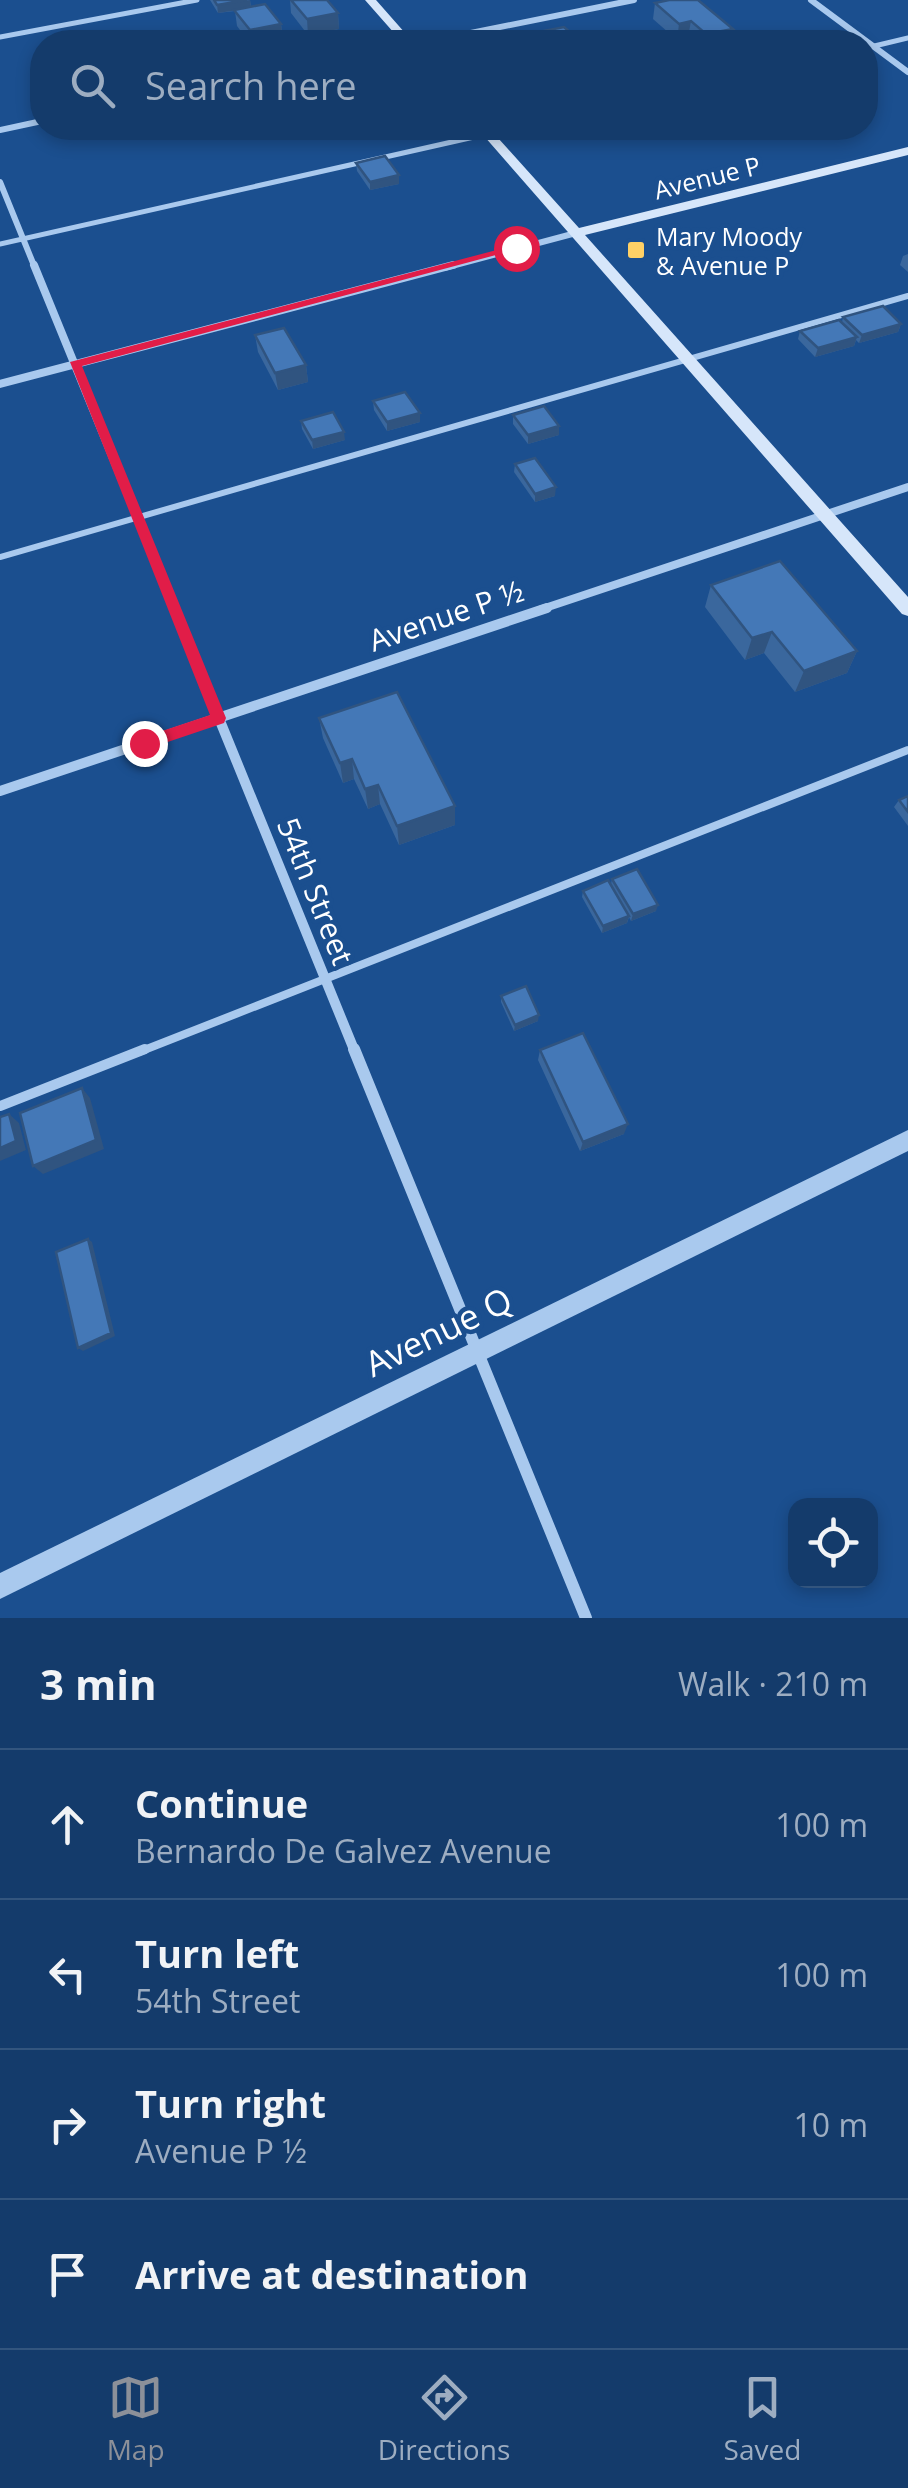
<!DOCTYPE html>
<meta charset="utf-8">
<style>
:root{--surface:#143b6b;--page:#214673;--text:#f1f3f6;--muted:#9dadc1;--line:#33557e;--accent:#8c9099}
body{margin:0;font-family:"Open Sans",sans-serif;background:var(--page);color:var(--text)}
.controls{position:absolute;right:30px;bottom:30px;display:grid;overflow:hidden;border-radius:20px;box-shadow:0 5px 15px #0003}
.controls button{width:90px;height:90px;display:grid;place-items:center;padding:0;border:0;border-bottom:2px solid var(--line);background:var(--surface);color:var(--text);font:50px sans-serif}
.stop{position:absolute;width:30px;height:30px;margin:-22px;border:8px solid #e11d48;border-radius:50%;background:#fff}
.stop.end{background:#e11d48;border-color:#fff;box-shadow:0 2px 10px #0008}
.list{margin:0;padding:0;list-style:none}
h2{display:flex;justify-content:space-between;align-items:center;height:130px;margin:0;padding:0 40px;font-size:42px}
h2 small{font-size:32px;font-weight:400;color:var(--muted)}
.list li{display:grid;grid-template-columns:65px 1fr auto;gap:30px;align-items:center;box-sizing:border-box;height:150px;padding:0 40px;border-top:2px solid var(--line)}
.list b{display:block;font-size:38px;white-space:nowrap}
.list p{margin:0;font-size:32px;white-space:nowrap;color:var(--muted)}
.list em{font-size:32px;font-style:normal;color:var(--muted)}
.icon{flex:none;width:55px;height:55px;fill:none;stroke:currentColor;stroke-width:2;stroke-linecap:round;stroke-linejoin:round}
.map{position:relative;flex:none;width:908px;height:1618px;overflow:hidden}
.search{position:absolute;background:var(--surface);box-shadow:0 5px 15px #0003;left:30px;right:30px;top:30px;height:110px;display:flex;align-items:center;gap:25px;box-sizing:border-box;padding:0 35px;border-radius:40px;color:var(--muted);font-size:38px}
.sheet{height:730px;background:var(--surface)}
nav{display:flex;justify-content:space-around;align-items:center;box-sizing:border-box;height:140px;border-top:2px solid var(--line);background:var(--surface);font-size:28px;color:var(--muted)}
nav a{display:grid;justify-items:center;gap:5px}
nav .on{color:var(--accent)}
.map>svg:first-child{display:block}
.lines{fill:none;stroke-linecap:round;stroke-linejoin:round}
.service-far3{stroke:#a9c9ee;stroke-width:5}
.service-far2{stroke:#a9c9ee;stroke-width:6}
.service-far1{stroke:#a9c9ee;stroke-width:8}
.service{stroke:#a9c9ee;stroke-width:10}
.minor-far3{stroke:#a9c9ee;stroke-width:6}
.minor-far2{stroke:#a9c9ee;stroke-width:8}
.minor-far1{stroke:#a9c9ee;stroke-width:10}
.minor{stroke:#a9c9ee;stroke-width:12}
.tertiary{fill:#a9c9ee;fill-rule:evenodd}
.secondary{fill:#d6e6fa;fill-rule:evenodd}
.wall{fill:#3a679d}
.shaded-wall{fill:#305480}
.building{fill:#4478b7;stroke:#305480;stroke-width:2.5}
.route{fill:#e11d48}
.poi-dot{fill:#ffd166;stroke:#1b4f8f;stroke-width:4}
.labels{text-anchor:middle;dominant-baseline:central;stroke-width:9;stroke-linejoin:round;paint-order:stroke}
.far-street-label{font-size:25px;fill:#fff;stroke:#1b4f8f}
.far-poi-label{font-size:25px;fill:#fff;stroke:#1b4f8f;text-anchor:start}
.street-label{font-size:30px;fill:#fff;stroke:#1b4f8f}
.near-street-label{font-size:35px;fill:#fff;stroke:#1b4f8f}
</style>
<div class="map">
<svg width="908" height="1618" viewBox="0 0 908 1618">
<rect width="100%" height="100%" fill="#1b4f8f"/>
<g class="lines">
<path class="service-far3" d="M0,37L197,0
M866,48L908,38
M0,244L514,128"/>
<path class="service-far2" d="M0,557L908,296"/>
<path class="service-far1" d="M139,1052L908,750"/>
<path class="service" d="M0,1106L145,1049"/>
<path class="minor-far3" d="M811,0L908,72
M426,42L634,0
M0,130L42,121
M0,182L35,268
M444,268L576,233"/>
<path class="minor-far2" d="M34,265L175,610
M0,384L453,265
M539,610L908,487"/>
<path class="minor-far1" d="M174,608L355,1052
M0,791L547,608"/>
<path class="minor" d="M354,1049L586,1618"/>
<path class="tertiary" d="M908,1130V1151L0,1599V1573Z"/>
<path class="secondary" d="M365,0H376L413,42H402Z
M477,128H489L579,228L908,147V155L585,235L908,597V616L902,614Z"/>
</g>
<path class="wall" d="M210,0H250L251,7L281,24L283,40L272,42H249L237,26L235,11L218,13Z
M290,0H327L338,13L339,29L308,35L291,13Z
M655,3L733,29L731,42H694L688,37L677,40L653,19Z
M533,33L581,42H533Z
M356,163L399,184L370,190L357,171Z
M908,254V272L900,265L903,256Z
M843,317L901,324L898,332L859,343L856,340L854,346L815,357L798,339L800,331L842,322Z
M255,335L306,365L308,382L278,390L258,352Z
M373,401L420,413V422L387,431L374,410Z
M513,415L559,426V435L528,444L513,424Z
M301,421L345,440L313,449L302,429Z
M515,464L555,496L535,502L514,472Z
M711,585L857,651L847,673L795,692L764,653L745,660L705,607Z
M319,718L455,806V825L399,845L380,804L368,809L354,779L343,783L323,738Z
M908,796V826L894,807L899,800Z
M612,879L656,911L631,921L629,917L627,923L602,933L582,897L583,891L611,884Z
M501,996L538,1021L514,1031L501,1002Z
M540,1050L624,1134L580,1151L538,1060Z"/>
<path class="shaded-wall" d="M250,0L251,8L218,13L217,5Z
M338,13L339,29L308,35L307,19Z
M691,21L688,37L677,40L679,24Z
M281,24L283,40L272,42H251L250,30Z
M733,29L731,42H705L706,34Z
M399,175V184L370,190V182Z
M901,324L898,332L859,343L862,335Z
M857,337L854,346L815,357L818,348Z
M306,365L308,382L278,390L275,373Z
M420,413V422L387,431V422Z
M559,426V435L528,444V435Z
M344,432L345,440L313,449L312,440Z
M556,487L555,496L535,502V494Z
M772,632L764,653L745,660L752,638Z
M857,651L847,673L795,692L804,671Z
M352,759L354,779L343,783L340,763Z
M378,785L380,804L368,809L365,789Z
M455,806V825L399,845L397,826Z
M658,905L656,911L631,921L633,914Z
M629,916L627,923L602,933L603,926Z
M539,1015L538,1021L514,1031L515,1025Z
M82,1088L90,1098L104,1149L43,1174L33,1166Z
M9,1114L19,1123L26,1150L0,1161V1148Z
M628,1124L624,1134L580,1151L583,1142Z
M88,1239L92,1242L115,1336L83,1351L78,1348Z"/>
<path class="building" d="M214,0H247L217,5Z
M291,0H327L338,13L307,19Z
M669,0H698L733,29L706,34L691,21L679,24L655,3Z
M265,4L281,24L250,30L234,10Z
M564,27L581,42H543L533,33Z
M385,156L399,175L370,182L356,163Z
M883,306L901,324L862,335L843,317Z
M839,320L857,337L818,348L800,331Z
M284,328L306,365L275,373L255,335Z
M405,392L420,413L387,422L373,401Z
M544,406L559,426L528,435L513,415Z
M333,412L344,432L312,440L301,421Z
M535,458L556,487L535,494L515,464Z
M780,561L857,651L804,671L772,632L752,638L711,585Z
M397,692L455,806L397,826L378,785L365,789L352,759L340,763L319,718Z
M908,796V812L899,800Z
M637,869L658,905L633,914L612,879Z
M608,880L629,916L603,926L583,891Z
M526,986L539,1015L515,1025L501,996Z
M583,1033L628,1124L583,1142L540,1050Z
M82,1088L96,1140L33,1166L20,1113Z
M9,1114L16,1141L0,1148V1117Z
M88,1239L111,1333L78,1348L56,1252Z"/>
<path class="route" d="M512,246L522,248L82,366L226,718L224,723L144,750L138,748V739L210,715L70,362Z"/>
<rect class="poi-dot" x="626" y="240" width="20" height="20" rx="5"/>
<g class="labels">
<g class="far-street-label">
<text transform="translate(707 177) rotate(-14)">Avenue P</text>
</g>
<g class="far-poi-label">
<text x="656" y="236">Mary Moody<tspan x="656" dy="29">&amp; Avenue P</tspan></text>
</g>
<g class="street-label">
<text transform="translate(446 615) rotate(-19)">Avenue P ½</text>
<text transform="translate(316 891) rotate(68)">54th Street</text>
</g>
<g class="near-street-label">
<text transform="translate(438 1331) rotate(-26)">Avenue Q</text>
</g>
</g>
</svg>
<div class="controls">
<button><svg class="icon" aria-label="locate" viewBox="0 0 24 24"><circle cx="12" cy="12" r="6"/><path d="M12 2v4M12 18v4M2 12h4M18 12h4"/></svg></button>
</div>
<div class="stop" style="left:516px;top:248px"></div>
<div class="stop end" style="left:144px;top:743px"></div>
<div class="search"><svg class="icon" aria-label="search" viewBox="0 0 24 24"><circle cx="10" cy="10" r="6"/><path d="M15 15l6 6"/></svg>Search here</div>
</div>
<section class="sheet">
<h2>3 min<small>Walk · 210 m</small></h2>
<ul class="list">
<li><svg class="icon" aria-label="ahead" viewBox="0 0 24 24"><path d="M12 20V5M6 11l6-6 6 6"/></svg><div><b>Continue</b><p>Bernardo De Galvez Avenue</p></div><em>100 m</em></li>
<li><svg class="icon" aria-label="left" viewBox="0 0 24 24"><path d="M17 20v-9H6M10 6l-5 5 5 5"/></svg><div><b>Turn left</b><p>54th Street</p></div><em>100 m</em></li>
<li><svg class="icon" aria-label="right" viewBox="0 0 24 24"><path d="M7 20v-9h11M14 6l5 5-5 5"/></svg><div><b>Turn right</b><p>Avenue P ½</p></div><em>10 m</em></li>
<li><svg class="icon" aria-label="arrive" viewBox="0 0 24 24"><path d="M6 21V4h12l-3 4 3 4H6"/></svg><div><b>Arrive at destination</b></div></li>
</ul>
</section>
<nav>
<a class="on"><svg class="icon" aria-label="map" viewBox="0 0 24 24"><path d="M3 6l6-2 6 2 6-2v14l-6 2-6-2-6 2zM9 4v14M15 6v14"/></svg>Map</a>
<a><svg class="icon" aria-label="directions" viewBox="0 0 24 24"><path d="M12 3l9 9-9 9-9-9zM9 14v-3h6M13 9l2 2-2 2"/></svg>Directions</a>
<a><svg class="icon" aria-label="saved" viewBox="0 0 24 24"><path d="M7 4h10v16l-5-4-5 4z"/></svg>Saved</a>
</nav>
